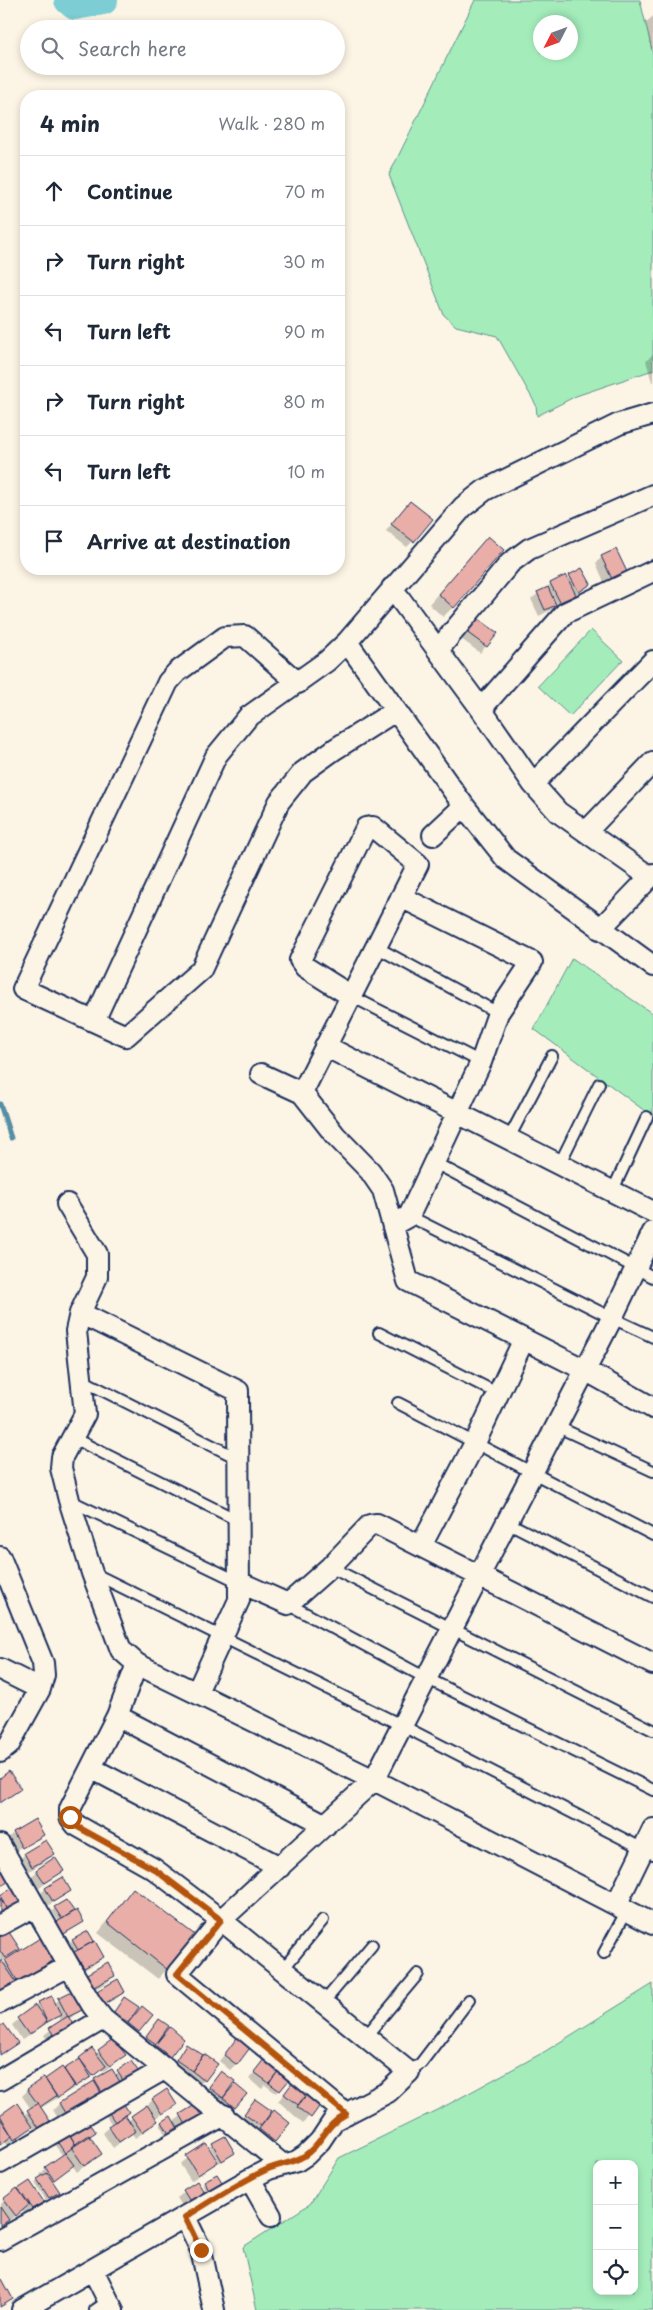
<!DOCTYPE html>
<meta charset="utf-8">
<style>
:root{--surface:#fff;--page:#f2f2f3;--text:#1f2937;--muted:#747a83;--line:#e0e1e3}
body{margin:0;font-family:"Playpen Sans",sans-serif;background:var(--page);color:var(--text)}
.controls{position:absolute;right:15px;bottom:15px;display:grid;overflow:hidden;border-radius:10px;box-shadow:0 2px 8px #0003}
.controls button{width:45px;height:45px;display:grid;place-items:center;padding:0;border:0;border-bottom:1px solid var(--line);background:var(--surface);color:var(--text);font:25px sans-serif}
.compass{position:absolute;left:533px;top:15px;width:45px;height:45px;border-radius:50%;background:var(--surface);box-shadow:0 2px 8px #0003;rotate:228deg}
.stop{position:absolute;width:15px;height:15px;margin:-11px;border:4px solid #b45309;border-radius:50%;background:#fff}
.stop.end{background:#b45309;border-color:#fff;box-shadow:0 1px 5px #0008}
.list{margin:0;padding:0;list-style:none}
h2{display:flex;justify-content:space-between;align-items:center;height:65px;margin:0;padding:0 20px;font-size:21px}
h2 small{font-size:16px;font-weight:400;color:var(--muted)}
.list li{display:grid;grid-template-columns:32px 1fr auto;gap:15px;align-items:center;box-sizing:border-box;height:70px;padding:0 20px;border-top:1px solid var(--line)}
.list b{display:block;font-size:19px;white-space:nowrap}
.list em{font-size:16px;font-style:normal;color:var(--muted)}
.icon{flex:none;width:28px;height:28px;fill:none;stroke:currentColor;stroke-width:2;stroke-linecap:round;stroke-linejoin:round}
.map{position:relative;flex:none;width:653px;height:2310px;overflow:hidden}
.search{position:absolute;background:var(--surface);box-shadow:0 2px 8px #0003;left:20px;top:20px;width:325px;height:55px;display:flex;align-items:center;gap:12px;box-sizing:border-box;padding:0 18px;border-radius:28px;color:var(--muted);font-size:19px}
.panel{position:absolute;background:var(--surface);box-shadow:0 2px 8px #0003;left:20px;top:90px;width:325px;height:485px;border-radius:20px}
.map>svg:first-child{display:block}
.green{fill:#a4edbb;stroke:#608e8c;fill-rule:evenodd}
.shadow{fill:#0003;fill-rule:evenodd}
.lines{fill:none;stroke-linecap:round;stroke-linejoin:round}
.stream{stroke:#558ea5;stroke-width:5}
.river{stroke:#7ccdd4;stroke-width:30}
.building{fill:#e9aea8;stroke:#1b2f5e}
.lane-casing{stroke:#1b2f5e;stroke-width:14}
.street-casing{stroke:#1b2f5e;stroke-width:24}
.lane{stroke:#fcf5e5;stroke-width:10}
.street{stroke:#fcf5e5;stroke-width:20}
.route{stroke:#b45309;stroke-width:6}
</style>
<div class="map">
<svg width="653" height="2310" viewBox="0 0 653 2310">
<rect width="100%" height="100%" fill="#fcf5e5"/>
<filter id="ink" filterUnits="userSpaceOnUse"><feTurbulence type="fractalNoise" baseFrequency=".02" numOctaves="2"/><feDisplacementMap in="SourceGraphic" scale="10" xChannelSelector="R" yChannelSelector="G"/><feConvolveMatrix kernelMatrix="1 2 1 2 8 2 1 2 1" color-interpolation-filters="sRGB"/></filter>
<g filter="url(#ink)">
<path class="green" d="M475,0H640L653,54V370L576,396L537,416L536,405L497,336L456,326L444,315L389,175ZM570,22V52H540V22Z
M591,630L623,660L570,716L538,686Z
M572,958L653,1014V1117L534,1029Z
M653,1984V2310H257L243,2247L310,2204L339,2158L449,2104L544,2052ZM597,2164H634V2291H597Z"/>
<path class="shadow" d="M653,16V49H651L646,23Z
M653,354V382H652L646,361Z
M404,509L413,541L407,547L386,531Z
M478,547L453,607L443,617L429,604Z
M602,557L626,571L619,578L605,584L596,563Z
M581,570L590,584L568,601L539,616L531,599L551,584L567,580Z
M470,625L486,646L480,653L460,638Z
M35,1821L43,1834L37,1840V1837L16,1850L17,1852L15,1853L7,1840L13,1833Z
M25,1854H53L47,1860L26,1873L19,1860Z
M54,1859L62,1871L38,1889L30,1877Z
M45,1889L70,1891L46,1907L39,1895Z
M133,1889L167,1969L158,1979L98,1933Z
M55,1908L72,1911L67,1916L82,1922L56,1940L59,1922L52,1911Z
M0,1936L19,1948L10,1957L52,1960L46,1967L16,1984L0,1999ZM9,1957L10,1958L3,1965L1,1962Z
M73,1941H92L88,1945L102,1957L96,1963L77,1974L69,1959L75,1953L70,1943Z
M114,1975L108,1982L86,1994L79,1982Z
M124,1992L117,1998L95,2010V1993Z
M51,1997L54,2004L59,2000L85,2008L69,2019L52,2048L44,2035L61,2022L58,2016L22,2040L12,2025L38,2003Z
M139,2011L138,2031L135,2034L108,2019L112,2013L128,2024Z
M156,2023L162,2037L170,2029L169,2056L163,2062L150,2052L154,2047L144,2040Z
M242,2033L236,2064L230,2070L219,2061Z
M186,2046L216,2064L198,2086L170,2067Z
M99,2051L124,2055L103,2072L101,2069L83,2083L39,2109L48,2121L46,2124L36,2130L33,2126L8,2145L5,2142L0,2145V2117L17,2105L24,2115L31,2109L22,2096L28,2090L62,2068L64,2071L80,2059L95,2055Z
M268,2056L292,2074L276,2093L265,2085L262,2089L249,2079Z
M131,2063L140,2075L61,2123L53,2110L59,2104L111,2070L115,2076Z
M221,2072L222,2097L234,2107L231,2110L219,2100L216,2103L203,2094Z
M296,2080L322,2101L303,2123L278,2101Z
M153,2100L175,2105L155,2119L157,2121L150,2128L135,2138L132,2133L113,2148L103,2133L112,2125L105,2114L107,2111L124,2115L128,2121Z
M255,2100L288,2123L268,2147L239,2121Z
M194,2107L203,2121L169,2141L160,2125L162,2123L173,2122Z
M94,2132L89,2137L100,2154L77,2172L72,2165L52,2182L55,2194L46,2200L35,2183L42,2177L40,2175L46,2168L63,2156L54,2144L57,2141Z
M213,2144L231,2156L219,2163L218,2161L191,2181L180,2164L206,2145L214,2158L216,2157L210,2147Z
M217,2175L210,2199L202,2184Z
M30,2183L42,2201L25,2215L22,2211L0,2227V2204Z
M196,2183L187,2213L177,2198Z"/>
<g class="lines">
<path class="stream" d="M0,1104L11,1138L9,1133"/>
<path class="river" d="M69,0L75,5L103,0"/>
</g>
<path class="building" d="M410,501L433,519L414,542L391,524Z
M488,536L504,550L454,608L438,594Z
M616,549L627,572L612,579L601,556Z
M582,568L591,584L579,592L569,575Z
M566,575L576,595L560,602L550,583Z
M548,587L556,605L545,610L537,592Z
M476,617L498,633L487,647L465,631Z
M9,1771L21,1789L0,1803V1778Z
M35,1819L44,1835L22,1848L13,1832Z
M46,1840L55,1854L32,1867L24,1853Z
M55,1857L64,1871L45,1883L36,1870Z
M0,1859L12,1879L0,1887Z
M63,1877L71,1891L53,1902L45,1888Z
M17,1886L28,1908L10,1917L0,1895Z
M133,1888L195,1935L168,1970L107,1922Z
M0,1898L10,1915L0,1921Z
M66,1900L74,1911L62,1919L54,1907Z
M77,1910L84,1922L62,1935L55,1923Z
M7,1929L20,1949L5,1958L0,1951V1934Z
M88,1931L94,1941L78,1950L72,1940Z
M40,1938L54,1960L18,1982L5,1960Z
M95,1941L104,1957L84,1968L74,1952Z
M0,1961H2L19,1986L0,1997Z
M108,1962L115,1976L92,1988L85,1975Z
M118,1979L125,1992L102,2005L95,1992Z
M76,1989L86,2008L68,2017L58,1998Z
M52,1996L61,2015L47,2022L38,2002Z
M124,1997L139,2007L128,2023L114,2012Z
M35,2005L47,2022L29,2035L17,2018Z
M142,2006L153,2015L139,2032L128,2023Z
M68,2016L77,2031L59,2043L49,2028Z
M159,2019L169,2026L156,2044L146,2037Z
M4,2024L18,2043L0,2055V2026Z
M170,2027L184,2039L170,2057L155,2045Z
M242,2031L255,2041L237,2065L224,2055Z
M113,2039L126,2055L110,2066L98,2050Z
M186,2044L203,2055L192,2071L176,2060Z
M92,2048L106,2066L93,2076L79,2058Z
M204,2054L218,2064L205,2081L192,2071Z
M268,2054L283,2065L269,2083L254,2072Z
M80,2059L91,2077L75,2087L64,2069Z
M131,2061L141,2075L127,2086L117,2071Z
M283,2065L294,2074L280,2091L269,2083Z
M62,2067L75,2085L58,2098L45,2079Z
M112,2069L122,2085L104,2096L94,2079Z
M221,2071L235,2081L223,2098L209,2087Z
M44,2077L56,2096L40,2107L27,2089Z
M296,2078L310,2089L298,2105L284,2094Z
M94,2081L103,2096L68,2118L59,2103Z
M235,2084L247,2094L235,2108L223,2098Z
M167,2089L177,2105L162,2114L152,2099Z
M310,2090L324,2100L311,2118L297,2107Z
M255,2099L272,2111L261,2126L244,2114Z
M121,2100L129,2112L115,2122L107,2110Z
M17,2103L33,2127L14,2140L0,2115Z
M38,2103L50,2121L39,2128L27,2110Z
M147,2105L158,2121L142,2132L131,2116Z
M195,2105L204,2121L189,2130L180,2114Z
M274,2110L290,2123L275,2142L259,2129Z
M125,2115L136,2131L119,2142L108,2126Z
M85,2116L96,2132L76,2145L66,2129Z
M171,2116L181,2134L172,2139L162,2122Z
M0,2118L12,2136L0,2145Z
M68,2132L76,2145L65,2153L56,2140Z
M89,2135L102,2154L84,2166L71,2147Z
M225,2136L235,2153L222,2161L212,2143Z
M206,2143L218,2162L198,2175L186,2156Z
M65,2153L74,2165L54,2180L45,2167Z
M47,2173L60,2192L49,2198L37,2179Z
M217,2174L227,2190L213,2198L204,2181Z
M30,2181L44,2202L32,2209L18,2189Z
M197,2181L208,2198L194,2208L183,2190Z
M17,2188L30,2204L16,2216L3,2199Z
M0,2207L9,2220L0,2226Z
M2,2279L13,2299L0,2307V2280Z"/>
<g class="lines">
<defs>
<path id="lane" d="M376,947L498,1013
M351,996L481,1062
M508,1140L552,1056
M435,1163L653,1277
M559,1165L599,1084
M612,1192L647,1117
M409,1216L612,1318L653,1337
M379,1333L499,1394
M82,1380L239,1459
M398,1403L653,1535
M556,1426L653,1471
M73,1438L239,1521
M69,1500L239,1582
M507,1522L653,1597
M330,1567L653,1730
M93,1573L401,1725L653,1854
M288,1604L426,1678L653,1790
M604,1953L626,1912
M283,1969L323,1920
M324,2002L372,1945
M366,2036L418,1974
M409,2072L421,2063L469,2000
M95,2310L108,2301"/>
<path id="street" d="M392,588L481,709L533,784L558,812L650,877
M347,642L464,806L506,859L653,966
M438,650L510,563L529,549L653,495
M298,683L245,636L225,637L177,672L168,682L23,989L126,1036L201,970L279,802L303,772L335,749L395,711
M481,709L565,613L653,571
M533,784L653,661
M586,832L653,762
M433,835L464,806
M600,929L653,874
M94,1021L216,756L248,717L327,661L347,642L463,507L485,490L619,424L653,414
M325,1046L653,1212
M261,1074L302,1093L335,1135L370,1171L383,1190L408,1281L585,1370L653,1408
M302,1093L418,864L373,827L366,828L300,960L305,967L351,996
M67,1204L97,1254V1277L80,1313L76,1331L85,1414L62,1457L61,1468L69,1500L92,1573L121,1650L137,1664L374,1780L653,1924
M393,1225L409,1216L481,1062L498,1013L532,962L401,897
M80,1313L238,1391L239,1600L197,1692
M421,1546L475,1443L524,1339
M0,1557L43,1663L44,1675L40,1689L9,1745L0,1752
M239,1582L288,1604L330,1567L370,1525L377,1524L653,1664
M0,1669L40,1689
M117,1716L137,1664
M91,1768L280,1867
M326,1825L117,1716L70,1809V1817L76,1825L154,1869L221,1920C272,1873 323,1827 374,1780L612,1318L653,1232
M0,1845L69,1966L92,2005L103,2019L282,2164
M616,1905L653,1829
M0,1925L35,1906
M0,2003L69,1966
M0,2080L103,2019
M0,2163L166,2068
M250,2179L271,2216
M185,2217L201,2250L214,2310
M0,2240L224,2115
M93,2270L113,2310
M22,2310L250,2179L269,2169L297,2161L306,2155L320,2141L334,2120L388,2092L409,2072L221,1920L177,1974L346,2114"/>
</defs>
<use href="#lane" class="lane-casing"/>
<use href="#street" class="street-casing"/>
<use href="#lane" class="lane"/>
<use href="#street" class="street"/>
</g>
</g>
<g class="lines" filter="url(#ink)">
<path class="route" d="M70,1817L76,1826L154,1869L221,1920L177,1974L346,2114C324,2125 323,2144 304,2156C293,2163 280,2164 268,2169C239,2182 212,2201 185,2217L201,2250"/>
</g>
</svg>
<div class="controls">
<button>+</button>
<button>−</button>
<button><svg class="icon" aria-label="locate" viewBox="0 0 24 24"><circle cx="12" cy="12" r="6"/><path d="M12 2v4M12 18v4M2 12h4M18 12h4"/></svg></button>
</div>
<svg class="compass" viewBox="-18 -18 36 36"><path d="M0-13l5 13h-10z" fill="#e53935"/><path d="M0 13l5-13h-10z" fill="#747a83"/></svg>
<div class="stop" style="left:70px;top:1817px"></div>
<div class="stop end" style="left:201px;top:2250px"></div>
<div class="search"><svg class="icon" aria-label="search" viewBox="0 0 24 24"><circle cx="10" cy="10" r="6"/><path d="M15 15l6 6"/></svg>Search here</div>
<section class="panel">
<h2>4 min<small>Walk · 280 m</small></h2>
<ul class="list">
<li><svg class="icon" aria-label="ahead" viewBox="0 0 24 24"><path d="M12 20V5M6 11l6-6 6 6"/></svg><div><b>Continue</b></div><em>70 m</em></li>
<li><svg class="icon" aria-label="right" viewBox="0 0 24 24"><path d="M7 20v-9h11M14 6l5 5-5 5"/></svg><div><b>Turn right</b></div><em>30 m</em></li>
<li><svg class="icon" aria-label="left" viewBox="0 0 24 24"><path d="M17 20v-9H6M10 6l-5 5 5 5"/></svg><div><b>Turn left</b></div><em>90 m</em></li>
<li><svg class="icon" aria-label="right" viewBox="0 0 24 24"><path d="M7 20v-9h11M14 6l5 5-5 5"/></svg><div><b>Turn right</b></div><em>80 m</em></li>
<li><svg class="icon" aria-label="left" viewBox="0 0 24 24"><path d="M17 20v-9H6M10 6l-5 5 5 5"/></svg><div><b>Turn left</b></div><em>10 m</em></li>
<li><svg class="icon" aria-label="arrive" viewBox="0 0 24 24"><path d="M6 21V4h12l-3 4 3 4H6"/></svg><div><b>Arrive at destination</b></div></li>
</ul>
</section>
</div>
